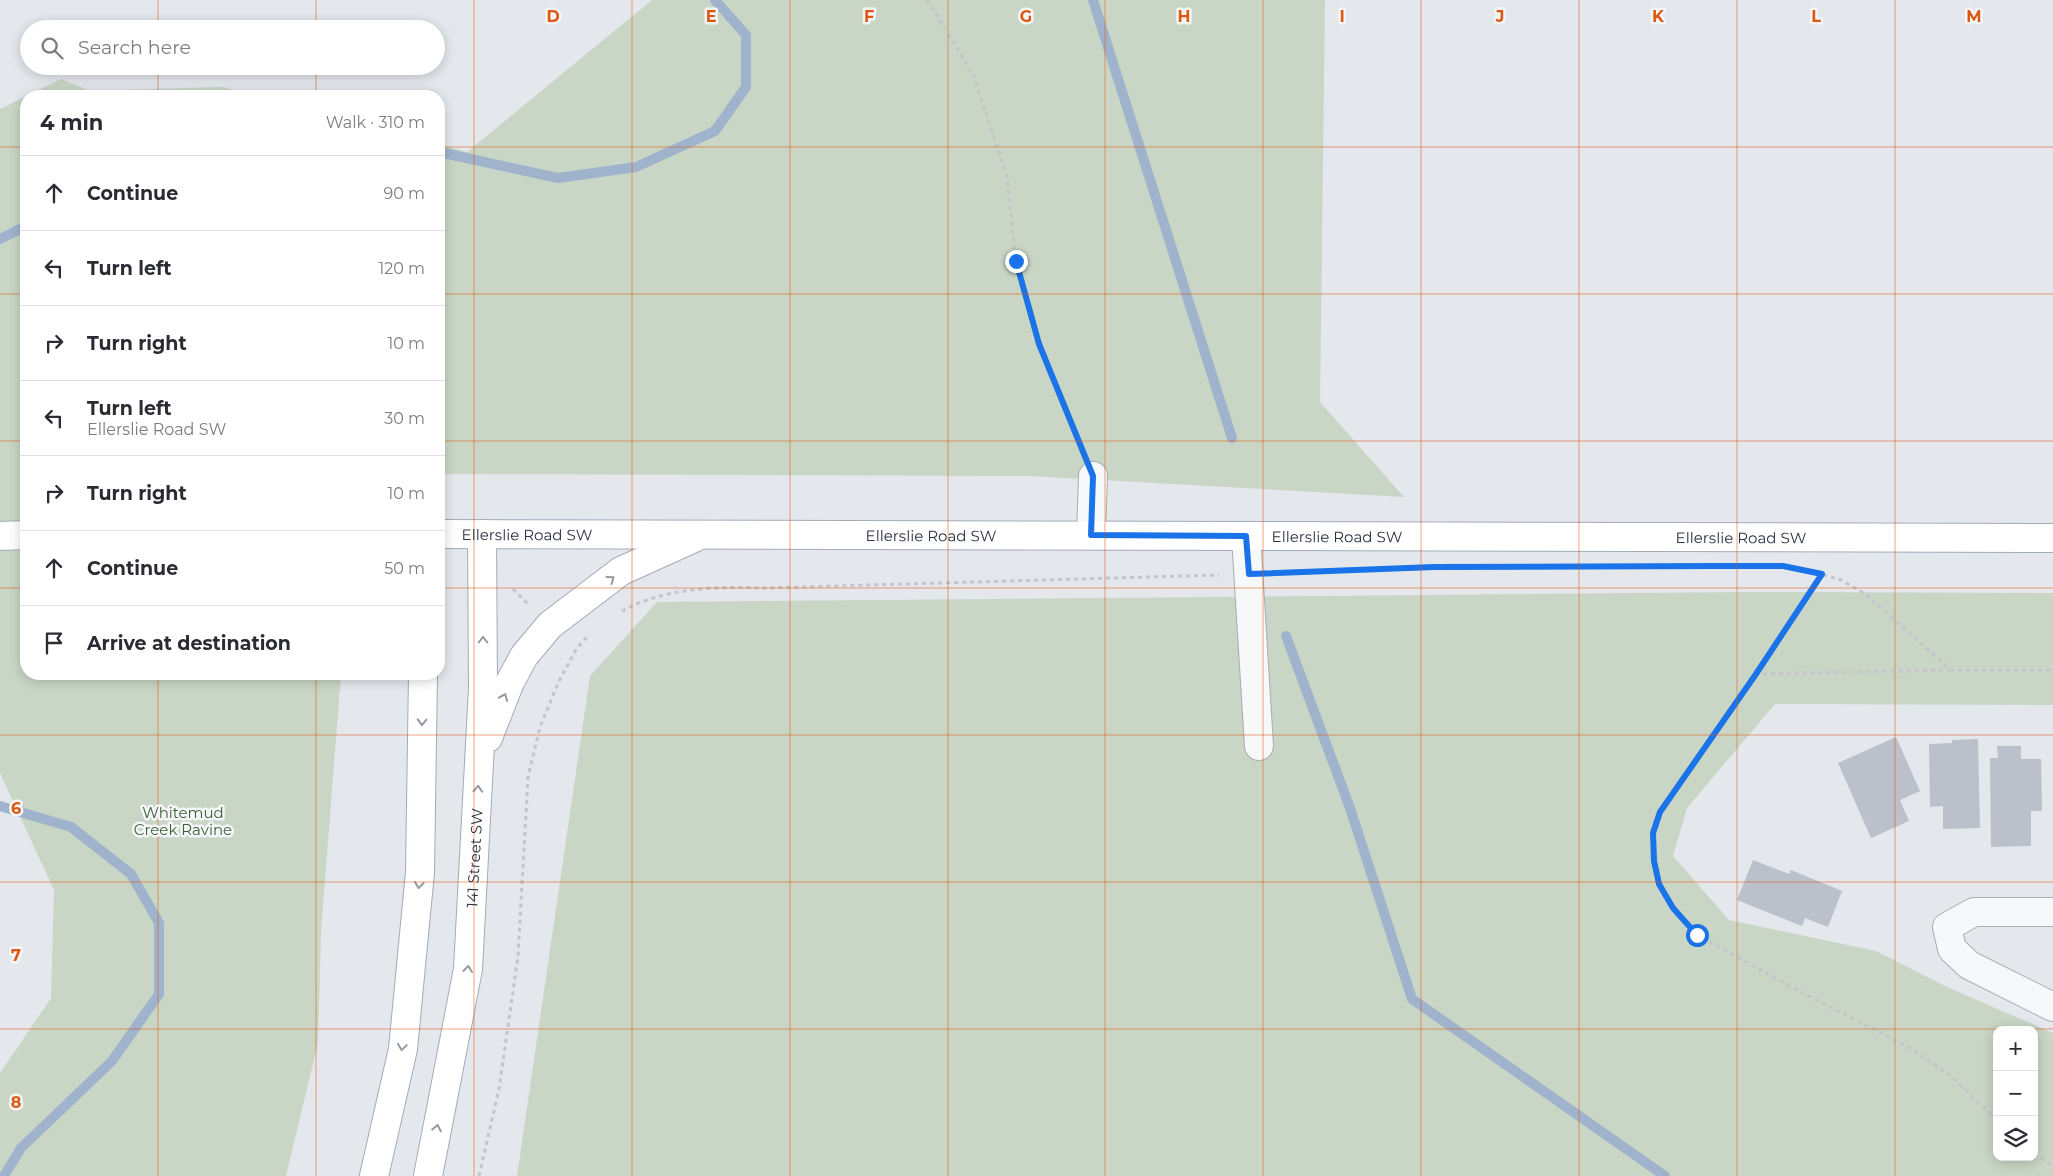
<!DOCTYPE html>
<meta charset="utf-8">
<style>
:root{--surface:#fff;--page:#f7f7f7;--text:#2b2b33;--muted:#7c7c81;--line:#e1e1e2}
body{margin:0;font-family:Montserrat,sans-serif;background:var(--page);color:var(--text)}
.controls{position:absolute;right:15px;bottom:15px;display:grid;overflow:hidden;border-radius:10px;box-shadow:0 2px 12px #0003}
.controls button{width:45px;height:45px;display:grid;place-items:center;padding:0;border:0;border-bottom:1px solid var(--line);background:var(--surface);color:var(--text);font:25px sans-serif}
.stop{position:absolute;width:15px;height:15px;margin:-11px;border:4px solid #1a73e8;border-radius:50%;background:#fff}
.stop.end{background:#1a73e8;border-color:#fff;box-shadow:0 1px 5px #0008}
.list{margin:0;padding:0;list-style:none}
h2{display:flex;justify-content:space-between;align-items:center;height:65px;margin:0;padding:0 20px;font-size:21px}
h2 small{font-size:16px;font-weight:400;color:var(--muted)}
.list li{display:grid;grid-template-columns:32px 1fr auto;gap:15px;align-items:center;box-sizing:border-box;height:75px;padding:0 20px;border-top:1px solid var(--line)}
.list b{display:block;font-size:19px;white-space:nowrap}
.list p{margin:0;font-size:16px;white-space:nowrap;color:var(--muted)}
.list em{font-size:16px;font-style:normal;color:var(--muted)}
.icon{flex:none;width:28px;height:28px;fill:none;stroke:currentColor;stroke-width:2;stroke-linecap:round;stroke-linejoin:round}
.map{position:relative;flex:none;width:2053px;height:1176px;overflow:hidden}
.search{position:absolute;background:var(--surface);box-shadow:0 2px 12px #0003;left:20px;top:20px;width:425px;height:55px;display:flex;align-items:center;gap:12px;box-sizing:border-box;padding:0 18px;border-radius:28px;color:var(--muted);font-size:19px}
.panel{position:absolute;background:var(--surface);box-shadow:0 2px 12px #0003;left:20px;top:90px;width:425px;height:590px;border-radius:20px}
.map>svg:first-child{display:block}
.green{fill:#c9d6c5;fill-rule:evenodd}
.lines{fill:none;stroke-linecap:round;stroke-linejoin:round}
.stream{stroke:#9fb4cc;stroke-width:10}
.building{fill:#bbc0ca}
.minor-casing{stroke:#a9aeb7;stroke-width:30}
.major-casing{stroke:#a3abb8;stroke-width:30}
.path{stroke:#c2c5cb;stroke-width:3;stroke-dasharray:4 4;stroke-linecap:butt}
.minor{stroke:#f7f8fa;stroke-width:28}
.major{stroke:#fff;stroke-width:28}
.oneway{stroke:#959aa2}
.route{stroke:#1a73e8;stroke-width:6}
.grid{fill:none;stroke:#df570f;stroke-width:1;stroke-opacity:0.55}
.labels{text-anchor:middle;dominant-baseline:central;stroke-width:5;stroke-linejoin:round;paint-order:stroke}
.street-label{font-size:15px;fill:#2b3445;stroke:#f4f6f9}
.park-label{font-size:15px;fill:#3f6138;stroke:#f4f6f9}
.grid-label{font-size:16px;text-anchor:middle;font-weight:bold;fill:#df570f;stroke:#f4f6f9;stroke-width:5;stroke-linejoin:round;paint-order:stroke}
</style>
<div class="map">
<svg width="2053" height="1176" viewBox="0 0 2053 1176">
<rect width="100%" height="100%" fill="#e4e7ec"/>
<path class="green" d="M652,0H1325L1320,402L1404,497L1029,476L439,474V144L467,152Z
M61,79L90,91L222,87L256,96H26V674H341L321,931L318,1043L286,1176H0V1073L51,998L54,890L0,773V109Z
M1751,592L2053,593V705L1775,704L1687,808L1673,856L1729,920L1876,951L1947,987L2053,1033V1176H517L590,676L657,602ZM1997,1030H2034V1157H1997Z"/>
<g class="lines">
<path class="stream" d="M1093,0L1232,438
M439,152L558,178L636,167L715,131L746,87V35L715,0
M0,239L26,226
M1286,636L1350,808L1412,999L1665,1176
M0,806L71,827L131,874L159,923V994L112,1061L21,1148L4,1176"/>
</g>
<path class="building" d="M1896,737L1920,791L1900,800L1909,821L1871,838L1838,763Z
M1978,739L1980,828L1943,829V806L1930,807L1929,744L1952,743V740Z
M1997,746H2021V759H2041L2042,811H2031V846L1991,847L1990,758H1998Z
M1753,860L1789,874L1791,870L1842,891L1828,927L1805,918L1802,926L1737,900Z"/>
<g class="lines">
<defs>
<path id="minor" d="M1091,535L1093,476
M1246,536L1259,746
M2053,912H1974L1947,927L1952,949L1969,965L2053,1007"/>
<g id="major">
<path id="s1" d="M439,534L2053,538"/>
<path d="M0,536L26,535"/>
<path d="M488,738L510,682L524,656L550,625L621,571L694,538"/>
<path d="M374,1176L403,1049L420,872L423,674"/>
<path id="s2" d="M428,1176L468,969L483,688L482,534"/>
</g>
</defs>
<use href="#minor" class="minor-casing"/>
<use href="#major" class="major-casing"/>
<path class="path" d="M927,0L973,74L1007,177L1016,261L1039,344L1082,449
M1808,570L1841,580L1865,594L1951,670H2053
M1278,573L1367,569
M1822,574L1755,674L1659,812L1653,833L1654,861L1659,884L1673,908L1697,935L1803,993L1912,1049L1952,1077L1997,1120
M513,589L528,604
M622,611C662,588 720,586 764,588L1219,575
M1755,674L1950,670
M2034,1153L2053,1166
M479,1176L499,1089L518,956L528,777L540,727L559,681L577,648L587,637"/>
<use href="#minor" class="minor"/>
<use href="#major" class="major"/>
</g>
<defs><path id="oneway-chevron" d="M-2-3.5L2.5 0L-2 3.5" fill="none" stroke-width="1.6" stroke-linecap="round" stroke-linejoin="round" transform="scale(1.25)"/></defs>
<g class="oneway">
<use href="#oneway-chevron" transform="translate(611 579) rotate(-36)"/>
<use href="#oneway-chevron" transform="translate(483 640) rotate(-90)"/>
<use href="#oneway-chevron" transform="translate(504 697) rotate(-68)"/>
<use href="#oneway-chevron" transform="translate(422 722) rotate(91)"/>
<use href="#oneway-chevron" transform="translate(478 789) rotate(-87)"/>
<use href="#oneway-chevron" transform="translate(419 885) rotate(96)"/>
<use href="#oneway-chevron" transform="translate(468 969) rotate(-83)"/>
<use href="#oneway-chevron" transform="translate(402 1047) rotate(98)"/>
<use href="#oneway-chevron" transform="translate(437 1128) rotate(-79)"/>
</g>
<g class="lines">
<path class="route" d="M1016,261L1039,344L1093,476L1091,535L1246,536L1249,574L1434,567L1716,566H1783L1822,574L1756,674L1660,812L1653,833L1654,861L1659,884L1673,908L1697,935"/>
</g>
<path class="grid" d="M158,0V29M316,0V29M474,0V1176M632,0V1176M790,0V1176M948,0V1176M1105,0V1176M1263,0V1176M1421,0V1176M1579,0V1176M1737,0V1176M1895,0V1176M158,66V96M316,66V96M0,147H26M439,147H2053M0,294H26M439,294H2053M0,441H26M439,441H2053M0,588H26M439,588H2053M158,674V1176M316,674V1176M0,735H2053M0,882H2053M0,1029H2053"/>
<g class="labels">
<g class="street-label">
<text stroke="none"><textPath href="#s1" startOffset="88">Ellerslie Road SW</textPath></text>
<text stroke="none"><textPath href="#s1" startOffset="492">Ellerslie Road SW</textPath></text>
<text stroke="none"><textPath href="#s1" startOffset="898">Ellerslie Road SW</textPath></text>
<text stroke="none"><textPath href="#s1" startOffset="1302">Ellerslie Road SW</textPath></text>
<text stroke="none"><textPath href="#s2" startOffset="322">141 Street SW</textPath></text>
</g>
<g class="park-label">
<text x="183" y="812">Whitemud<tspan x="183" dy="17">Creek Ravine</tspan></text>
</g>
</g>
<g class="grid-label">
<text x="553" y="22">D</text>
<text x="711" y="22">E</text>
<text x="869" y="22">F</text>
<text x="1026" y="22">G</text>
<text x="1184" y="22">H</text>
<text x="1342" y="22">I</text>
<text x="1500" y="22">J</text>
<text x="1658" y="22">K</text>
<text x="1816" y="22">L</text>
<text x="1974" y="22">M</text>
<text x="16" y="814">6</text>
<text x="16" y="961">7</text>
<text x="16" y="1108">8</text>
</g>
</svg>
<div class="controls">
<button>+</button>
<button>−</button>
<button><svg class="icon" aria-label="layers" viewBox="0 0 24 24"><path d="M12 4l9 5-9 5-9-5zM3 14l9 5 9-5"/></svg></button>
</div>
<div class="stop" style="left:1697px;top:935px"></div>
<div class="stop end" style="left:1016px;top:261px"></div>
<div class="search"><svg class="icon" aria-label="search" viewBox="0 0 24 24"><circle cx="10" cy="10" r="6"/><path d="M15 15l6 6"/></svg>Search here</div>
<section class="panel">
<h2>4 min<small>Walk · 310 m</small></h2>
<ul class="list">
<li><svg class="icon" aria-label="ahead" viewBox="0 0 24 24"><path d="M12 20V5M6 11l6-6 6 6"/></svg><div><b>Continue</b></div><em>90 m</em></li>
<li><svg class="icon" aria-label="left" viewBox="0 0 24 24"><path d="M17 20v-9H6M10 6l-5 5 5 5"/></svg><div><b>Turn left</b></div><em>120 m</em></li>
<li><svg class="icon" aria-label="right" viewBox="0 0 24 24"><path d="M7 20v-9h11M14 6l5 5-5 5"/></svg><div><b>Turn right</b></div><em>10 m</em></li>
<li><svg class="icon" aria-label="left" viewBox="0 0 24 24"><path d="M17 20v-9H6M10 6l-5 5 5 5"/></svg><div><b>Turn left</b><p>Ellerslie Road SW</p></div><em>30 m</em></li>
<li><svg class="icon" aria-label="right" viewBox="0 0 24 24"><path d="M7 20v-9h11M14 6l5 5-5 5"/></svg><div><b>Turn right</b></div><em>10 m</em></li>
<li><svg class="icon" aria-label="ahead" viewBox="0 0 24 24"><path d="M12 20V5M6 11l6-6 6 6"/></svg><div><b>Continue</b></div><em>50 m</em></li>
<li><svg class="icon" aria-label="arrive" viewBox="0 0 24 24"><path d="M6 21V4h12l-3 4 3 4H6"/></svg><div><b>Arrive at destination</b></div></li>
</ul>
</section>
</div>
